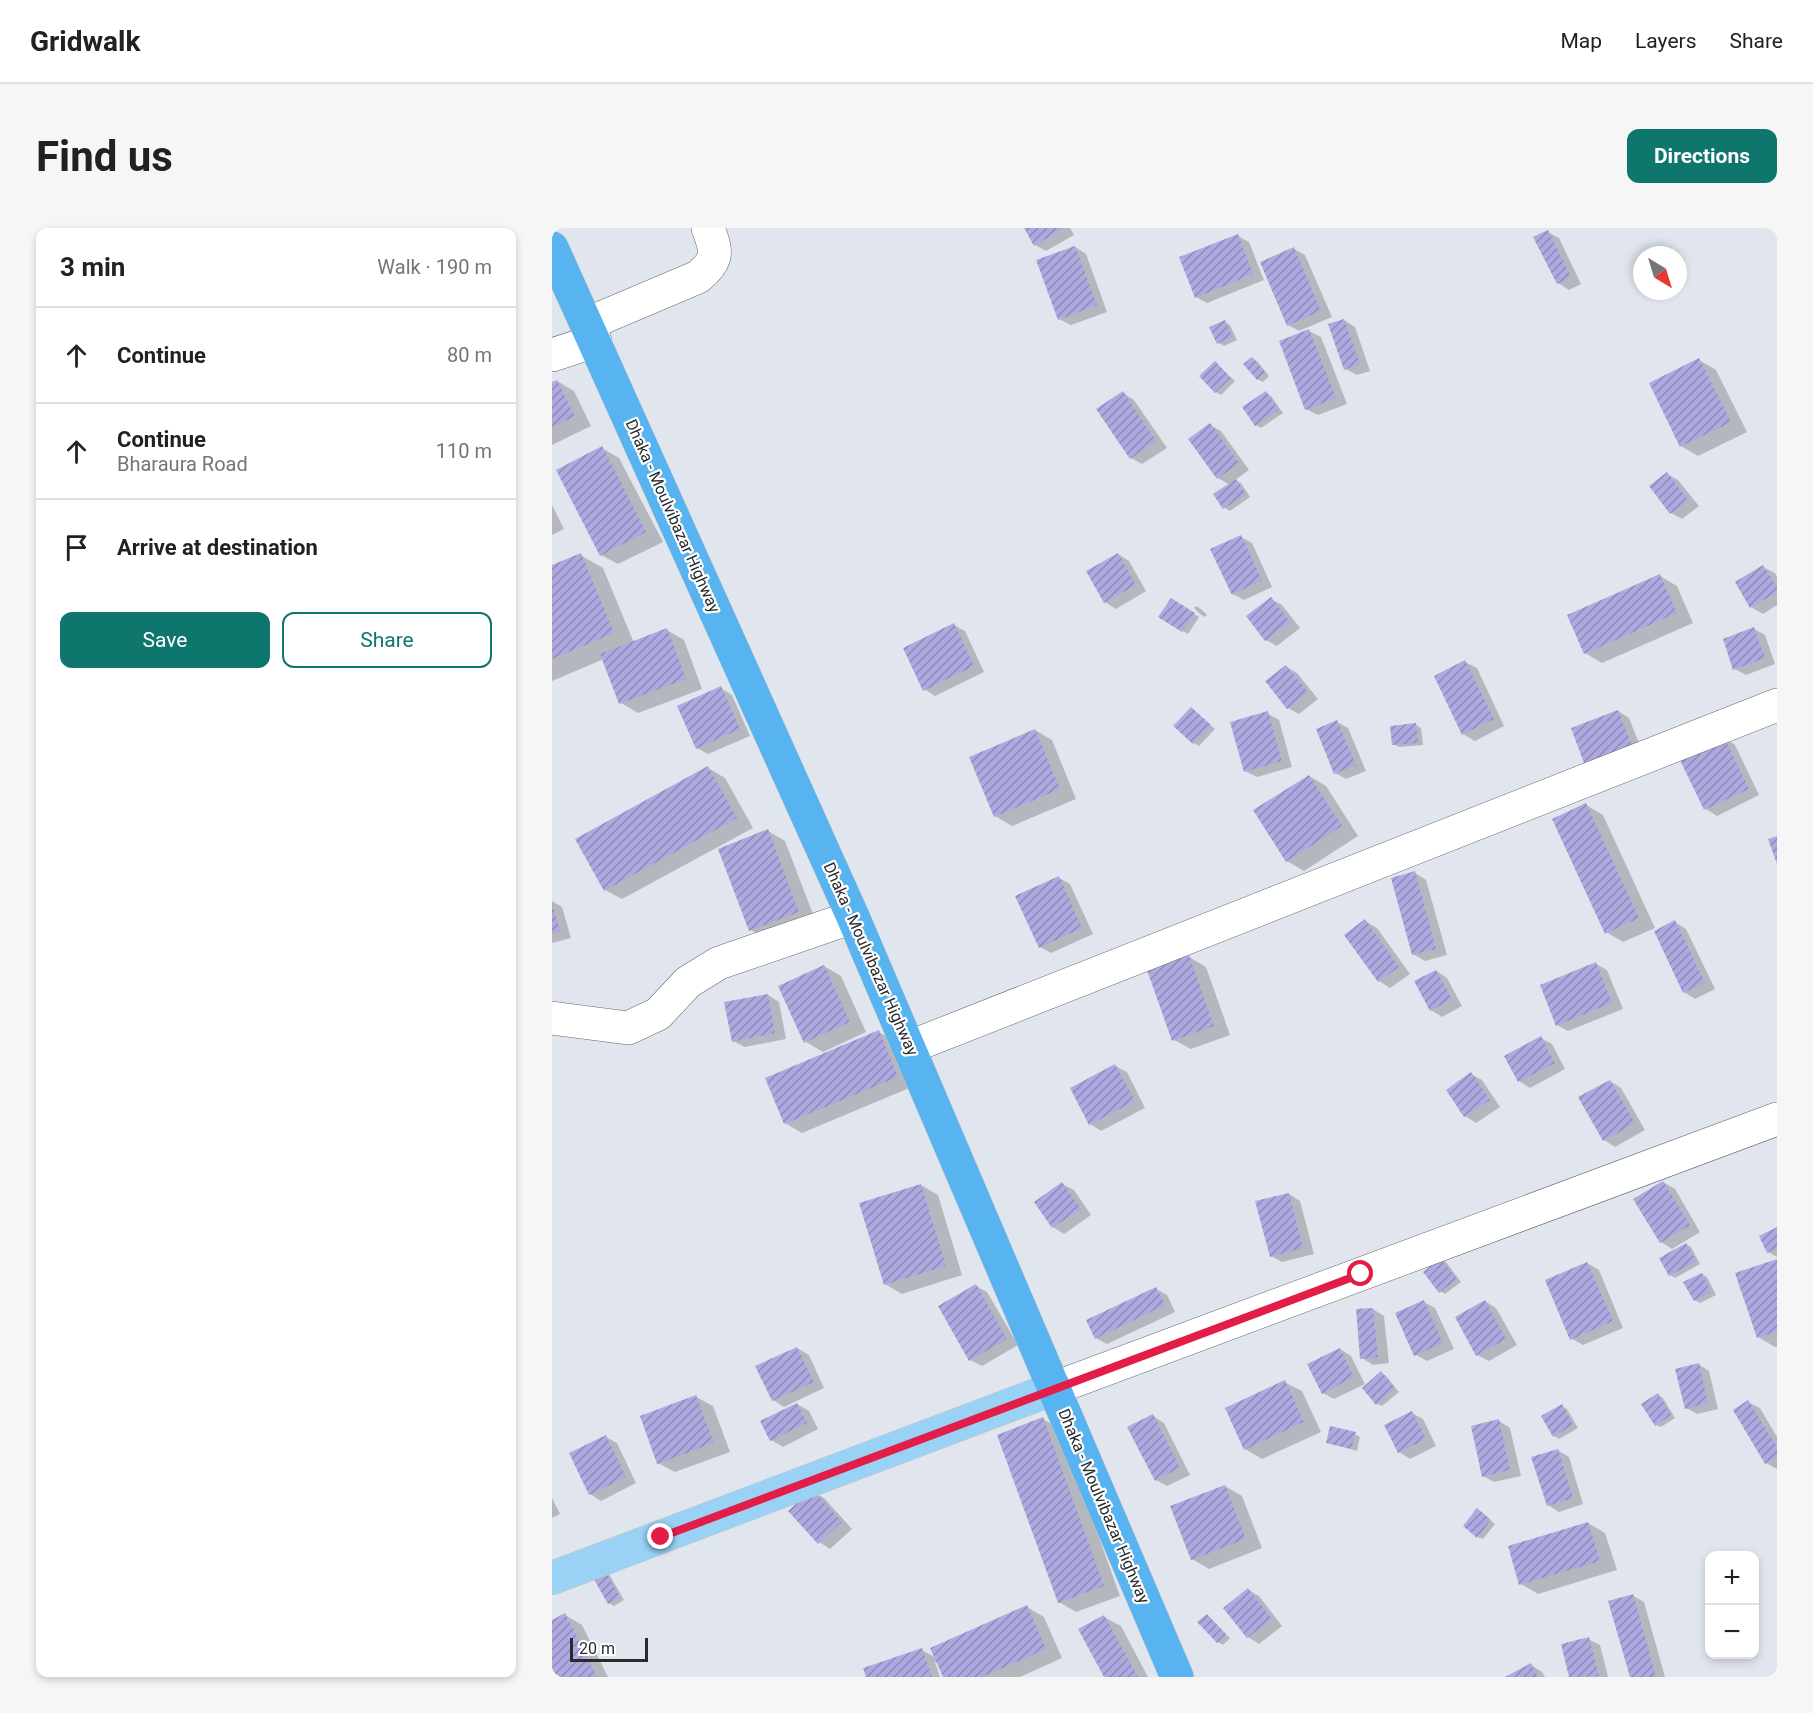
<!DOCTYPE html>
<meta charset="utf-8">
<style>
:root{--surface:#fff;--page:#f6f6f6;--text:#202124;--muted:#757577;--line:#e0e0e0;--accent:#0f766e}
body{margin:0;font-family:Roboto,sans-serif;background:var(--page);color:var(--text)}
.controls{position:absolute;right:18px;bottom:18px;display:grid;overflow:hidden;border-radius:12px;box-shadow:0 3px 9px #0003}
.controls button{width:54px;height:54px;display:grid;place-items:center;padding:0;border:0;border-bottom:2px solid var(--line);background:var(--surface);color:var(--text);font:30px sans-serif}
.compass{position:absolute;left:1081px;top:18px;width:54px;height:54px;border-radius:50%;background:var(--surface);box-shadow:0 3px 9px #0003;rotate:142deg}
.scale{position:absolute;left:18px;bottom:15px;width:78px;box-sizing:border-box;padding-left:6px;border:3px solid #282a2d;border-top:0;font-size:16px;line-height:21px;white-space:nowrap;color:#282a2d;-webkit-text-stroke:4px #fff;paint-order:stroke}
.stop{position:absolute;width:18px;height:18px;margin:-14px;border:4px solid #e11d48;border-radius:50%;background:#fff}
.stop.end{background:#e11d48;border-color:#fff;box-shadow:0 2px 6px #0008}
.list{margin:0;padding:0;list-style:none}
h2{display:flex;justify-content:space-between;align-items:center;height:78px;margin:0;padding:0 24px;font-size:26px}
h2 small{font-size:20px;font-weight:400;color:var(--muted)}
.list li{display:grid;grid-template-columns:39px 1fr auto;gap:18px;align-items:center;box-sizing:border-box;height:96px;padding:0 24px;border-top:2px solid var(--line)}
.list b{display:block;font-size:22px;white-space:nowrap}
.list p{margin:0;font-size:20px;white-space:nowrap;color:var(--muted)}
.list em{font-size:20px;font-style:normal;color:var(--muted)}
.actions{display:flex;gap:12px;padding:18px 24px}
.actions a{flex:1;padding:14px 0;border:2px solid var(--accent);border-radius:12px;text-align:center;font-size:21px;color:var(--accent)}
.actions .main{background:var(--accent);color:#fff}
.icon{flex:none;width:33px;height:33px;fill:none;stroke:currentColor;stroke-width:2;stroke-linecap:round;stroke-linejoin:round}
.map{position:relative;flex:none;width:1225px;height:1449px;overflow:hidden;border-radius:12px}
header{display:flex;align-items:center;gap:36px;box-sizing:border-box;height:84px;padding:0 30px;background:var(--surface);border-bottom:2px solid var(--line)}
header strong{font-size:28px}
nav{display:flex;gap:33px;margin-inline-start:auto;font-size:21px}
.intro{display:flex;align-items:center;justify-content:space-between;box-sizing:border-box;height:144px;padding:0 36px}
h1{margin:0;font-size:42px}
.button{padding:15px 27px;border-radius:12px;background:var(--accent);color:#fff;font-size:21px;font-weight:700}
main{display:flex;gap:36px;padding:0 36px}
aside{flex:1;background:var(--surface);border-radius:12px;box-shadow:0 3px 9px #0003}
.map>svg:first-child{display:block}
.shadow{fill:#0003}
.building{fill:url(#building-hatch)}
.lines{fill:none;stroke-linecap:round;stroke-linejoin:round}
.minor-casing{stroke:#63686f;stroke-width:34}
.major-casing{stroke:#c3c3c4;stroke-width:34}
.highway-casing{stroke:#c3c3c4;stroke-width:34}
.minor{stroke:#fff;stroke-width:33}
.major{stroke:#9ad2f6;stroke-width:33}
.highway{stroke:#57b4f0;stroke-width:33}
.route{stroke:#e11d48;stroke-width:8}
.labels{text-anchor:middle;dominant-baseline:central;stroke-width:4.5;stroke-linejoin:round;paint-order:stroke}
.street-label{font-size:16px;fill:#282a2d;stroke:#fff}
</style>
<header>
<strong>Gridwalk</strong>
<nav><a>Map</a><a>Layers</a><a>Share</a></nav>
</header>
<div class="intro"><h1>Find us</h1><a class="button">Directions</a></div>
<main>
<aside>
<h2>3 min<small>Walk · 190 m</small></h2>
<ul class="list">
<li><svg class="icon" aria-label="ahead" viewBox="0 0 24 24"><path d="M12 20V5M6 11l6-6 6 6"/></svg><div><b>Continue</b></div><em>80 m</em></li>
<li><svg class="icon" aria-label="ahead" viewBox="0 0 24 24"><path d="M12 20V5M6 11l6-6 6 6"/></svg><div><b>Continue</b><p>Bharaura Road</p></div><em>110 m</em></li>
<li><svg class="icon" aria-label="arrive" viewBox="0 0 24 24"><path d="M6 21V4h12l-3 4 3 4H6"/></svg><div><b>Arrive at destination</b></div></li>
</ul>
<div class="actions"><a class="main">Save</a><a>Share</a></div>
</aside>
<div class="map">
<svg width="1225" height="1449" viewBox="0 0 1225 1449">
<defs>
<pattern id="building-hatch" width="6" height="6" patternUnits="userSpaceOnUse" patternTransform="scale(1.5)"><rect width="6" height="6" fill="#aea9e1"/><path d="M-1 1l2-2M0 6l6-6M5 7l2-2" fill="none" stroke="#8e8ab7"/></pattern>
</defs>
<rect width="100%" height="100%" fill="#e1e6ee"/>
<path class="shadow" d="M473,0H518L522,7L494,23L483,17Z
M996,4L1007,10L1029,56L1017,62L1006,55Z
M686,8L697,14L712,52L655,75L644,69Z
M523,19L534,26L555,84L519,97L507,91Z
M742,21L753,27L780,89L747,103L736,97Z
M792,92L803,99L818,143L805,147L794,141Z
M673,94L678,97L685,112L672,118L667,115Z
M757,103L769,109L795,176L766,187L754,181Z
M700,130L705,133L717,148L711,154L705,151Z
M1147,132L1164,142L1195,204L1146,228L1129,218Z
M663,135L683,153L669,167L664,164Z
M5,153L22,163L39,198L0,217V156Z
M571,165L582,172L615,220L590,236L579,230Z
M714,165L719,168L731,185L709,200L704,197Z
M658,197L669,203L697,242L683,252L689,255L698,269L678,283L673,280L663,267L678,257L666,250Z
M50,220L67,230L111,314L66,336L49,327Z
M1115,246L1126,252L1147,278L1130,291L1119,285Z
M0,277L12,301L0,307Z
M689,309L700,315L720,359L692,372L681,366Z
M566,326L577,333L594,363L564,381L553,374Z
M28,327L51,340L82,415L115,402L132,412L150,461L86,485L69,475L52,431L0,453V339Z
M1211,339L1223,345L1225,349V377L1211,386L1199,379L1185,354Z
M1108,348L1125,358L1141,395L1050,435L1033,425Z
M719,371L730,377L748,400L725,418L714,412Z
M619,372L647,389L636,406L608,389Z
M644,378L649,381L655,387L653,389L648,386L642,380Z
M402,397L413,403L432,444L383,468L372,461Z
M1202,401L1213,407L1223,436L1194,447L1183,441Z
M913,434L925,440L952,498L923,513L911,506Z
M734,439L745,445L766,471L747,486L736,480Z
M169,460L180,467L198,508L156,526L145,520Z
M1066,483L1077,490L1090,523L1045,541L1033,534Z
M644,484L663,501L647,518L642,515Z
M715,485L727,492L740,539L705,549L693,543Z
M785,494L796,500L814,543L794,551L783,545Z
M864,497L869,500L871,517L847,519L842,516Z
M483,502L500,512L524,571L460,598L443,588Z
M1172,510L1183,517L1207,567L1165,588L1154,581L1129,530Z
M156,540L173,550L201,600L70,671L53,662Z
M757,548L774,558L806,608L752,643L735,633Z
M1034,577L1051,587L1103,700L1071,714L1054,704Z
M216,603L233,613L264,694L216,712L199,702Z
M863,645L874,652L895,727L873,733L861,726Z
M507,650L518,656L541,706L499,725L488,719Z
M0,673L10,679L19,710L0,715Z
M813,693L825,700L858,746L838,760L827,753Z
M1123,694L1134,701L1163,761L1143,771L1132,764Z
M637,729L654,739L678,807L639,821L622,812Z
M1044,736L1055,742L1071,781L1016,803L1005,797Z
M272,738L289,748L314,804L271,824L254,814Z
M884,743L895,750L910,778L890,789L879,782Z
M216,767L227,774L234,811L193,819L181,813Z
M327,804L344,814L362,858L250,905L233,895Z
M989,810L1000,816L1013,841L978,860L967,853Z
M563,838L575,844L593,880L549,903L538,896Z
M919,846L930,852L948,879L924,895L913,888Z
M1058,853L1069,860L1093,902L1063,919L1052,912L1028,870Z
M1111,954L1123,961L1148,1004L1120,1021L1109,1014Z
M510,956L522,962L539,987L512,1006L501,999L484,974Z
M369,957L386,967L410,1047L350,1066L333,1056Z
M737,966L748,973L762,1026L730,1034L719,1028Z
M1225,1000V1029L1216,1024L1209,1008Z
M1134,1016L1139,1019L1148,1036L1123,1050L1118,1047L1109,1031Z
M888,1031L894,1034L909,1054L893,1066L888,1063Z
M1225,1033V1119H1223L1206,1109L1185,1046Z
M1035,1035L1047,1042L1071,1100L1031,1117L1020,1111Z
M1149,1046L1155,1049L1164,1067L1148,1075L1143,1072Z
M424,1058L435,1064L466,1117L430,1138L418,1132Z
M604,1061L615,1067L623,1084L555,1116L544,1110Z
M933,1073L944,1080L965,1117L937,1133L925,1127Z
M872,1074L883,1080L902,1121L875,1133L864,1127Z
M821,1081L832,1088L837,1135L821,1137L810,1130Z
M245,1120L257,1127L272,1160L232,1179L221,1172Z
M788,1121L799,1128L813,1156L782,1171L771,1165Z
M1146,1136L1157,1143L1166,1181L1145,1186L1134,1180Z
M829,1145L834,1148L847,1164L830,1178L825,1176Z
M732,1154L750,1163L769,1204L710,1231L693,1221Z
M1106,1167L1111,1170L1123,1190L1109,1199L1104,1197Z
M144,1169L161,1178L178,1224L123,1244L106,1235Z
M1196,1174L1208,1180L1225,1209V1241L1214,1235Z
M245,1176L257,1183L266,1201L231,1219L219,1212L210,1193Z
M1010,1178L1015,1181L1026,1200L1007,1211L1002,1208Z
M860,1185L871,1191L884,1218L858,1231L847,1224Z
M601,1188L612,1195L638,1247L615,1258L604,1252Z
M491,1191L508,1201L568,1368L524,1384L507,1374Z
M947,1193L958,1200L969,1248L942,1254L931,1248Z
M803,1206L808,1209L805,1223L775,1214Z
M54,1209L65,1215L84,1255L49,1273L38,1266Z
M1005,1222L1017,1229L1031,1276L1007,1284L996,1277Z
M673,1258L690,1268L710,1320L657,1341L640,1331Z
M260,1263L272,1270L300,1301L278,1321L267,1314Z
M0,1270L8,1286L0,1290Z
M930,1285L943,1296L931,1311L926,1309Z
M1036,1295L1053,1305L1065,1342L986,1366L969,1356Z
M57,1346L72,1372L62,1378L57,1375L42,1349Z
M696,1362L707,1368L730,1398L707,1416L696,1409Z
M1080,1367L1092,1374L1113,1449H1079Z
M475,1379L492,1389L510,1430L468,1449H392L385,1433L383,1434L388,1449H315L370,1422L384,1430Z
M13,1387L30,1397L56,1449H0V1393Z
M655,1388L678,1410L671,1417L666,1414Z
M552,1389L569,1398L596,1449H554Z
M1036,1411L1048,1417L1056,1449H1018L1010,1418Z
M979,1437L990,1444L993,1449H958Z"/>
<path class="building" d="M472,0H512L482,18Z
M996,2L1019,49L1005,56L981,9Z
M686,6L701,46L643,70L627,29Z
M523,18L545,77L506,92L484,32Z
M742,19L769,83L735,98L708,34Z
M792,91L808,136L792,142L776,96Z
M673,92L681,109L665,116L657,99Z
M757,101L784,170L753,182L727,113Z
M700,129L713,144L705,152L691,136Z
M1147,130L1179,194L1128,219L1097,155Z
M663,133L679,150L663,165L647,148Z
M5,152L23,188L0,199V154Z
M571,163L604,213L578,231L544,181Z
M714,163L727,182L703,198L690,179Z
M658,195L687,235L665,251L636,211Z
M50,218L94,304L48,328L4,242Z
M1115,244L1136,272L1118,286L1097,258Z
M684,251L694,266L671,281L661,266Z
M689,307L710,352L680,367L658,321Z
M29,325L62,405L0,431V337Z
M566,325L584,357L552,375L534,343Z
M1211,337L1225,360V364L1198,380L1183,354Z
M1108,346L1125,385L1032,426L1015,387Z
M719,369L738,394L713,413L694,388Z
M619,370L643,385L630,404L606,389Z
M402,395L422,438L371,463L351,420Z
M1202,399L1213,430L1181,442L1171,411Z
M115,400L134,451L67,476L48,426Z
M913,432L942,491L910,507L882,448Z
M734,437L756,464L735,481L713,453Z
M169,458L188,501L144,521L125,478Z
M639,479L659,497L641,516L621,498Z
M1066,482L1080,517L1032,535L1019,500Z
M716,483L730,533L692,544L678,494Z
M785,492L804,537L782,546L764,501Z
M864,495L866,515L840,517L838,498Z
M483,501L508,561L442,589L417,529Z
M1172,509L1197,561L1152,582L1127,530Z
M156,538L185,590L52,663L23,611Z
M757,547L790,598L734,634L701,582Z
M1034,575L1087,690L1053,706L1000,591Z
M216,601L247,684L197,703L166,621Z
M1225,608V636L1216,611Z
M863,643L884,721L860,727L839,650Z
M507,648L530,700L487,720L463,668Z
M0,676L8,703L0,706Z
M813,691L847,739L826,754L792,707Z
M1123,692L1153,755L1131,765L1102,703Z
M637,727L662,798L620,813L595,742Z
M1044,734L1060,775L1004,798L988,757Z
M272,737L298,794L252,815L226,758Z
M884,742L900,771L878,783L862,753Z
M216,766L223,805L180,814L172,774Z
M327,802L346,849L232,896L213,850Z
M989,808L1003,835L966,854L952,828Z
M563,836L583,873L537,897L518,860Z
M919,844L938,872L912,889L894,862Z
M1058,852L1083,895L1051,913L1026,869Z
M1111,953L1138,997L1108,1015L1081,971Z
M510,954L529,981L500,1000L482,974Z
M369,956L394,1038L332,1057L307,975Z
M737,965L751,1020L718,1029L703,973Z
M1225,999V1020L1215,1025L1207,1008Z
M1134,1015L1144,1033L1117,1048L1107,1030Z
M888,1030L905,1051L887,1065L871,1044Z
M1225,1031V1104L1205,1110L1183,1045Z
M1035,1034L1061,1093L1018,1112L993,1052Z
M1150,1045L1159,1064L1142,1073L1131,1054Z
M424,1056L455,1111L417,1133L386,1078Z
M604,1059L613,1077L543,1111L534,1092Z
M872,1072L891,1115L862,1128L843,1085Z
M933,1072L954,1111L924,1128L903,1089Z
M821,1080L826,1129L808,1131L804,1081Z
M245,1119L262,1154L220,1173L203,1138Z
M788,1120L802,1149L770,1166L755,1136Z
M1147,1135L1156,1175L1133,1181L1123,1141Z
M829,1143L843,1160L824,1177L810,1160Z
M733,1152L752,1194L692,1222L673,1180Z
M1106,1165L1119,1187L1103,1198L1089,1176Z
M144,1167L162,1215L105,1236L88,1188Z
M1196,1172L1225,1219V1229L1213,1236L1181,1182Z
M245,1175L255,1195L218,1213L208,1193Z
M1010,1176L1021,1197L1001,1209L989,1188Z
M860,1183L874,1211L846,1225L832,1197Z
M601,1186L628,1240L603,1253L575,1199Z
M491,1189L552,1358L506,1375L445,1207Z
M947,1191L958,1242L930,1249L919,1198Z
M778,1198L804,1204L799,1221L774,1215Z
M54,1207L74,1249L37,1267L17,1225Z
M1006,1221L1021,1270L995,1278L979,1229Z
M673,1257L694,1311L639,1332L618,1278Z
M260,1261L290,1294L266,1316L236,1283Z
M925,1280L939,1292L925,1310L911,1298Z
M1036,1294L1048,1333L967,1357L956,1318Z
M52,1341L68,1369L56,1376L40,1348Z
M696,1360L720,1391L695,1410L671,1380Z
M1081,1366L1104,1449H1078L1056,1373Z
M475,1377L494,1421L430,1449H391L378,1420Z
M13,1385L45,1449H0V1392Z
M655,1386L674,1406L665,1415L645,1394Z
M552,1387L586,1449H552L526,1401Z
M1037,1409L1047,1448L1017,1449L1009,1416Z
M370,1420L380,1449H314L311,1440Z
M979,1435L986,1449H953Z"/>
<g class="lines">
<defs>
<path id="minor" d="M35,96L146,49C167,31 165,24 156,0
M0,127L43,113
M0,790L76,800L106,786L136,754L167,735L301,689
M358,819L1225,477
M503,1160L1225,891"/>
<path id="major" d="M0,1350L503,1160"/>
<path id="highway" d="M0,20L301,689L625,1449"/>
</defs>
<use href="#minor" class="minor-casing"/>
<use href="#major" class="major-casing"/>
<use href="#highway" class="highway-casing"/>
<use href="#minor" class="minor"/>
<use href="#major" class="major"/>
<use href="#highway" class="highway"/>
</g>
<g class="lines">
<path class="route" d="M109,1309L809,1046"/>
</g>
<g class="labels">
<g class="street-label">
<text transform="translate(121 288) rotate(66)">Dhaka - Moulvibazar Highway</text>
<text transform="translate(319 731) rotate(66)">Dhaka - Moulvibazar Highway</text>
<text transform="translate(552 1278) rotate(67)">Dhaka - Moulvibazar Highway</text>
</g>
</g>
</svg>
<div class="controls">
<button>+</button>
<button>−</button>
</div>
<svg class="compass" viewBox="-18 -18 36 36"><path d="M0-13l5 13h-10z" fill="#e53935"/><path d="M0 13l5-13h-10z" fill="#757577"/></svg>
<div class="scale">20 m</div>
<div class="stop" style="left:809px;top:1046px"></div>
<div class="stop end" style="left:109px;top:1309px"></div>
</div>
</main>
